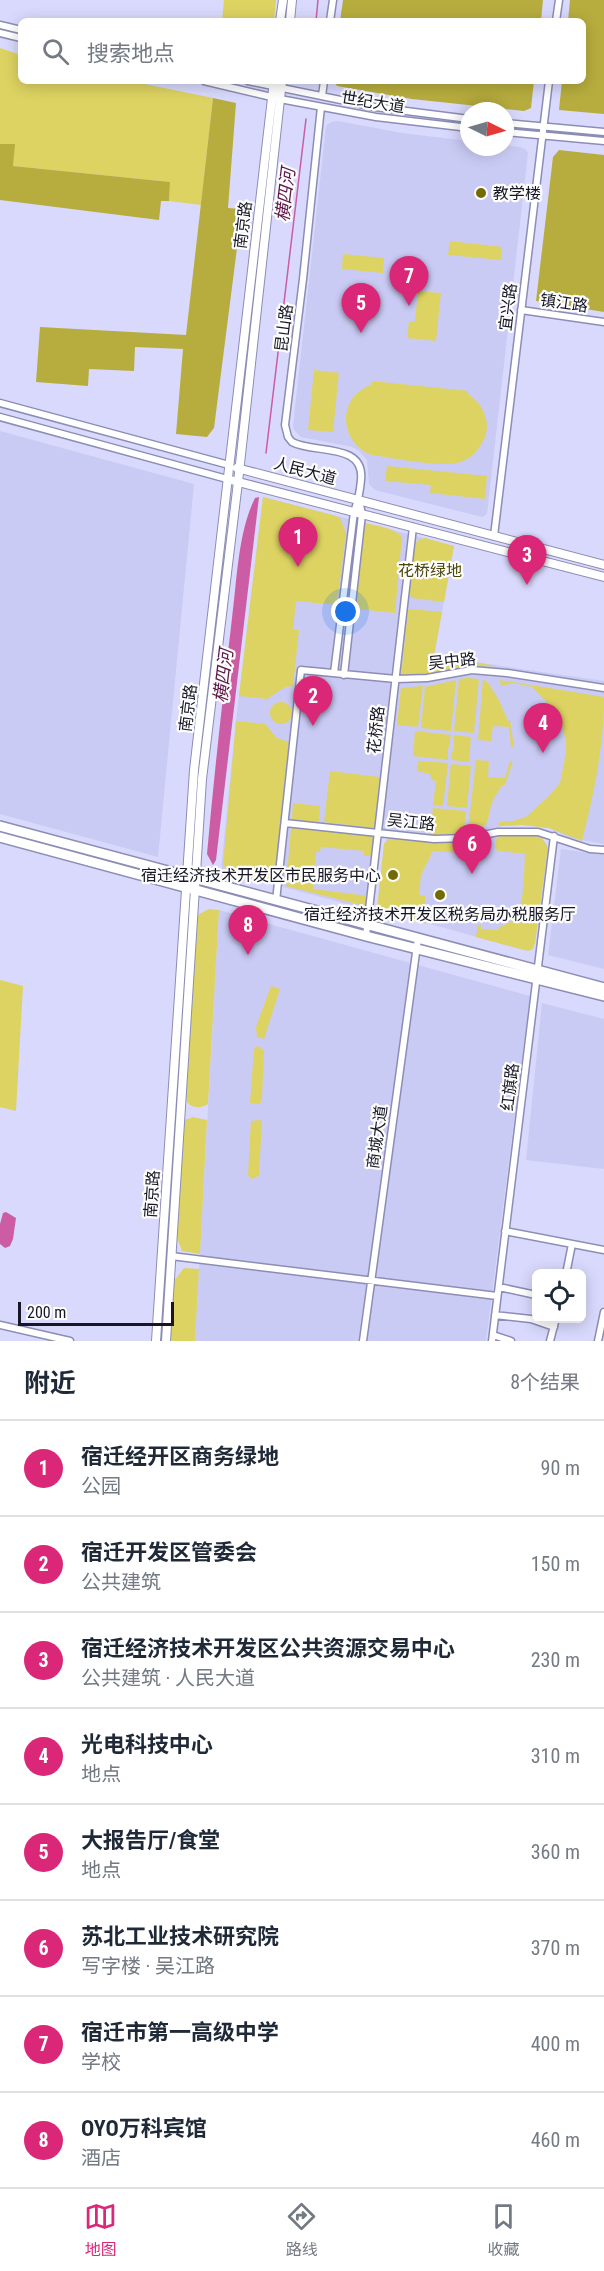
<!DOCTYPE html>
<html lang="zh">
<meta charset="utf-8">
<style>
:root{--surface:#fff;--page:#f6f6f7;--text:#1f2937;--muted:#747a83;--line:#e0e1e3;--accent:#db2777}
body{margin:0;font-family:"Roboto Condensed","Noto Sans SC",sans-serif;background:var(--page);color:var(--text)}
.controls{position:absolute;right:18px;bottom:18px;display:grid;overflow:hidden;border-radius:9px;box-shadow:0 3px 15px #0003}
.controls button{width:54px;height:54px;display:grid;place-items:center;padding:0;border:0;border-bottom:2px solid var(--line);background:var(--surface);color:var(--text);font:30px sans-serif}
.compass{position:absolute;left:460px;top:102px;width:54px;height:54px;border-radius:50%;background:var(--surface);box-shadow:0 3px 15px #0003;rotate:95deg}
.scale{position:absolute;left:18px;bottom:15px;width:156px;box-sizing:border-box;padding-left:6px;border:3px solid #161625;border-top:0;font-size:16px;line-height:21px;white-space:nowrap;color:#161625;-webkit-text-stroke:4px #fdfdfd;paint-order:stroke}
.you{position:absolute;left:346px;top:612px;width:21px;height:21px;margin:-15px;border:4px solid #fff;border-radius:50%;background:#1a73e8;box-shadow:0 0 0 9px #1a73e833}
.badge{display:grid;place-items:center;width:39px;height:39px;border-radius:50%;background:var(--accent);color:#fff;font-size:20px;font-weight:700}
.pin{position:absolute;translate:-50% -50px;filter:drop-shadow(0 2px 3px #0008)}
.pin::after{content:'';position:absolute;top:32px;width:21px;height:18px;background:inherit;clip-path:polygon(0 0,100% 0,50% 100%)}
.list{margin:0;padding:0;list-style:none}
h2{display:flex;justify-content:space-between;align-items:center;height:78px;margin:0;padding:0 24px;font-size:26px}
h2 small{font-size:20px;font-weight:400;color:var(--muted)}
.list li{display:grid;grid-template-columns:39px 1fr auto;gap:18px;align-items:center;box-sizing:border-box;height:96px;padding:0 24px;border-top:2px solid var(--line)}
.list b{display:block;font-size:22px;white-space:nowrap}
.list p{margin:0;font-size:20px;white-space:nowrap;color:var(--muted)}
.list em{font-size:20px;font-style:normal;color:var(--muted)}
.icon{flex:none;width:33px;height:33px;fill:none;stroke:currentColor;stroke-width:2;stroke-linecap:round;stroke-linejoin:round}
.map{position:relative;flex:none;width:604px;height:1341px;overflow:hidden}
.search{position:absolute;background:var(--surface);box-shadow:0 3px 15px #0003;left:18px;right:18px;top:18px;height:66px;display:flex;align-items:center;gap:15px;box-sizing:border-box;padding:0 21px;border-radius:9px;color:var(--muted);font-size:22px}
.sheet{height:846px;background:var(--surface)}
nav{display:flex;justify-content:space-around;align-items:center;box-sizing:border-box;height:84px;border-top:2px solid var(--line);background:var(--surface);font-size:16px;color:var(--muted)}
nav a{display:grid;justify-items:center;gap:3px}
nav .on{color:var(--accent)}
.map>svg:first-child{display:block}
.built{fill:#cacbf4}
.green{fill:#ddd362}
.forest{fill:#b7ad3e}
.water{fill:#cc5ca3}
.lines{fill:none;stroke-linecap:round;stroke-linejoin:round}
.stream{stroke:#cc5ca3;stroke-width:1.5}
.minor-casing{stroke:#8c8db6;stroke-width:9}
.major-casing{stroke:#8c8db6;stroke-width:10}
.highway-casing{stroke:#8c8db6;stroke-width:12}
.minor{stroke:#fff;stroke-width:6}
.major{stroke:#fff;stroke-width:8}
.highway{stroke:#fff;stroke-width:9}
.poi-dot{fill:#726a03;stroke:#fdfdfd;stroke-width:2}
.labels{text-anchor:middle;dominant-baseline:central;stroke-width:4.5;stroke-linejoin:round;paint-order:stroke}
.street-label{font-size:16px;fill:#161625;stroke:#fdfdfd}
.poi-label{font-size:16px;fill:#161625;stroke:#fdfdfd;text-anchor:start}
.park-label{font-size:16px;fill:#4b4608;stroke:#fdfdfd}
.water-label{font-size:18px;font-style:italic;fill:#5f1847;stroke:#fdfdfd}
</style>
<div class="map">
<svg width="604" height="1341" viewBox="0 0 604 1341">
<rect width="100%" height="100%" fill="#d8d9fc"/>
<path class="built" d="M338,121L402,133L469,141V147H505V145L520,147L525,149L528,153L487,514L482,517L375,490L369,484L367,460L359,451L352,447L301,437L294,430L293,426L326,126L331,122Z
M0,431L194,484L158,857L0,814Z
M263,497L454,546L434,656L604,681V844L570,838L549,828L523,825H507L467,834L440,835L377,829L367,907L365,909L221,870L236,721Z
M498,835H537L547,844L535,943L531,950H523L377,909L384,844L387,839L432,842L458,841Z
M561,849L604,855V969L548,955Z
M219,910L530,996L486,1341H195Z
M542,1003L604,1019V1169L526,1160Z"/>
<path class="green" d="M224,0H276L274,21H222Z
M0,48L21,55V81H130L213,98L201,205L169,201L170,182L13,166L14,145L0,144Z
M450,241L502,247L501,260L448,255Z
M343,254L384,258L383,273L342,269Z
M418,291L441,293L436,341L407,338L409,322L415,321Z
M314,370L339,373L333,432L308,430Z
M372,381L468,391V394C479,401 486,412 487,425C487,442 473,460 457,463C439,467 392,458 372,455C350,448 338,420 352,399C357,392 364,388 372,384Z
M387,466L487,476L485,499L430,493L431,485L385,481Z
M263,497L336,516L340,518L346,533L337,605L296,601L293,629L299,630L293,686L285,687L267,699L239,696Z
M365,523C377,526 393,527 402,537L395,613L358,609L355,603Z
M425,538L454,546L444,602L412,598L408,592L415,544L420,539Z
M411,609L442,612L434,656L498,666L462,667L432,675L401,677L408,610Z
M467,678L479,679L474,733L454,731L459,679Z
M483,679L489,684L499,700L508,721L510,720L514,747H511L509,727L493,726L491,741L478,740Z
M456,680L451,731L421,728L425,687Z
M500,680L604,697C604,745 594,794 582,841L549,828L523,825L500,826L498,825L500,822L513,821L526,817L548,797L560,783L566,753V741L562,726L552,708L532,687L513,683L501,686Z
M423,686L418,727L397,725L401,688Z
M270 713a11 11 0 1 1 22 0a11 11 0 1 1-22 0Z
M236,721L265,724L277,738L289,742L275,878L271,882L229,871L223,865Z
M415,731L451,735L448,751V760L413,756Z
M454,735L471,737L469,762L451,760L452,751H454Z
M476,760L489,761L488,777L505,778L510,761H513L505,785H502C499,791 494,797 492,803C485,822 494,826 468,831Z
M418,761L448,763L443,806L433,805L436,781L432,780L430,774L417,771Z
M451,764L471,766L467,808L447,806Z
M330,771L379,777L381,784L375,828L324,822Z
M293,803L320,806L319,822L292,820Z
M433,808L466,811L464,832L467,834L430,835Z
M293,827L375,835L373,855L364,856V851L321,847L320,852H316L313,889L368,896L365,906L286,886L291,829Z
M530,834L542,838L548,848L535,943L533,949L528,951L476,937L478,925H481V929L498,930L499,927C528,921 523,877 525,854L498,851L495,847L497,836Z
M389,838L432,842L458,841L462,843V853L433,851L421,875L419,895L425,896L426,924L377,909L384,844Z
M209,909L219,910L208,1104C202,1108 192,1109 187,1102L186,1096L198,917L199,914Z
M0,980L23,986L16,1111L0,1107Z
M271,986L280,989L279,992L264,1039L257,1037L256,1027Z
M257,1046L264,1050L262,1099L260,1104L250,1103L254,1049Z
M193,1117L207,1120L200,1254L182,1251L177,1238L184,1125L185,1120Z
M259,1120L262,1121L259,1176L251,1179L248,1175L251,1121Z
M184,1268L199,1269L195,1341H170L174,1281Z"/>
<path class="forest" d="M343,0H543L541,21H340Z
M570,0H604V114L559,110L562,81H583V21H568Z
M334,81H534L531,108L524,111L412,99L337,86Z
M213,98L236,103L228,208L242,209L214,428L207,437L176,434L183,349L135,347L134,371L89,369L88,386L36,382L40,327L186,335Z
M0,144H15L13,166L170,182L169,201H161L159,220L0,200Z
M559,150L604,155V312L536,301L553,157Z"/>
<path class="water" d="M259,497L216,860L213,865L207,854C214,775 223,697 232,618C237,580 238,532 255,498Z
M6,1212L16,1218L13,1239L10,1246L5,1248L0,1244V1224L3,1213Z"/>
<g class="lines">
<path class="stream" d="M316,21L318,0
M266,453L306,119"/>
<defs>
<path id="minor" d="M330,21L333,0
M556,21L559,0
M0,25L21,30
M0,33L21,38
M204,81L280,99L376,117L469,128
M248,81L375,107L469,119
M322,96L324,81
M321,107L303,279L285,425L288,437L292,442C314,454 365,442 361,480C360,492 358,501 354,512L334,673
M505,123L604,132
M505,132L604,141
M521,310L604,322
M0,403L229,465
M0,417L227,479
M494,536L549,81
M344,675L362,514L359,500
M285,823L434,839L468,838L498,832H538L590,849L604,850
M276,901L301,670L396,679L427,678L472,670L507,673L604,688
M366,936L413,527
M505,1231L604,1250
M171,1256L497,1296
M566,1274L572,1244
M499,1287L536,1295
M495,1315L531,1319L554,1327
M0,1325L70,1341
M493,1335L511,1341
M363,1341L418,938
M492,1341L554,836
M550,1341L556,1318
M598,1341L604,1312"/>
<path id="major" d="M280,21L283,0
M290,21L292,0
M237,468L604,565
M227,479L604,577
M156,1341L194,770L274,81
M166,1341L202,779L238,482L282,81"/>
<path id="highway" d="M0,826L604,988
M0,837L366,936L604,996"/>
</defs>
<use href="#minor" class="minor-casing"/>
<use href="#major" class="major-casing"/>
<use href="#highway" class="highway-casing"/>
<use href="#minor" class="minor"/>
<use href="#major" class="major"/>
<use href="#highway" class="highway"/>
</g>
<g class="poi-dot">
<circle cx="481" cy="193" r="6"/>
<circle cx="393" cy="875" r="6"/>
<circle cx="440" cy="895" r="6"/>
</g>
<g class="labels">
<g class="street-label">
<text transform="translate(373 102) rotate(9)">世纪大道</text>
<text transform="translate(243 225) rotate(-83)">南京路</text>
<text transform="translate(564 303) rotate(8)">镇江路</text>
<text transform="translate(508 307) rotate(-83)">宜兴路</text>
<text transform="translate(284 328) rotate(-83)">昆山路</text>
<text transform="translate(305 471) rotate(15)">人民大道</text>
<text transform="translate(452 661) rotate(-6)">吴中路</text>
<text transform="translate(188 708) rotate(-83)">南京路</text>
<text transform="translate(376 730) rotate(-84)">花桥路</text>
<text transform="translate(411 822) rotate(6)">吴江路</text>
<text transform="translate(510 1087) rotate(-83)">红旗路</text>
<text transform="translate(377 1137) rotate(-82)">商城大道</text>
<text transform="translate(152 1194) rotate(-86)">南京路</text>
</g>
<g class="poi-label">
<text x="493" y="193">教学楼</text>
<text x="381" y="875" text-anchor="end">宿迁经济技术开发区市民服务中心</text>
<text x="440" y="914" text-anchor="middle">宿迁经济技术开发区税务局办税服务厅</text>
</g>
<g class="park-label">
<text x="430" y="570">花桥绿地</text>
</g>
<g class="water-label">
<text transform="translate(285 195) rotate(-83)">横四河</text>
<text transform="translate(223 676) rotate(-83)">横四河</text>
</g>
</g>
</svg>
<div class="controls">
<button><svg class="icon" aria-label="locate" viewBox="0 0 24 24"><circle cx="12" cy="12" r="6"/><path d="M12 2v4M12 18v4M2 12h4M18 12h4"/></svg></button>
</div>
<svg class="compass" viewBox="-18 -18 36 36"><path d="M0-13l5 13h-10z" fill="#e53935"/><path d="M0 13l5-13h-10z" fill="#747a83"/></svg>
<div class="scale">200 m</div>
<div class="you"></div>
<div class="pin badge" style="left:298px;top:567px">1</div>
<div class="pin badge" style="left:313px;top:726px">2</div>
<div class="pin badge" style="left:527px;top:585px">3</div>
<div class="pin badge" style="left:543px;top:753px">4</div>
<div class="pin badge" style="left:361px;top:333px">5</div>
<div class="pin badge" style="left:472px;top:874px">6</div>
<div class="pin badge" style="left:409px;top:306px">7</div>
<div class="pin badge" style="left:248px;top:955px">8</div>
<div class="search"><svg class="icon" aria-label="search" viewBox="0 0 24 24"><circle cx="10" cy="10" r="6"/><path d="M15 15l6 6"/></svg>搜索地点</div>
</div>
<section class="sheet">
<h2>附近<small>8个结果</small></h2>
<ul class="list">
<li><span class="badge">1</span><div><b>宿迁经开区商务绿地</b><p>公园</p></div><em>90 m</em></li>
<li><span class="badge">2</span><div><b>宿迁开发区管委会</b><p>公共建筑</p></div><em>150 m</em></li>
<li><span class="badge">3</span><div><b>宿迁经济技术开发区公共资源交易中心</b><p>公共建筑 · 人民大道</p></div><em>230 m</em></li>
<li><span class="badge">4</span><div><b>光电科技中心</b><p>地点</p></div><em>310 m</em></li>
<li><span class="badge">5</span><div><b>大报告厅/食堂</b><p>地点</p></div><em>360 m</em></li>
<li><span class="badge">6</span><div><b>苏北工业技术研究院</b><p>写字楼 · 吴江路</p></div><em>370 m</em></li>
<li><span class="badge">7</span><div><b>宿迁市第一高级中学</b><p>学校</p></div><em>400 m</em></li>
<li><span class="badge">8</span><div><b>OYO万科宾馆</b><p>酒店</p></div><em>460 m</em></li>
</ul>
</section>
<nav>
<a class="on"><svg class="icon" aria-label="map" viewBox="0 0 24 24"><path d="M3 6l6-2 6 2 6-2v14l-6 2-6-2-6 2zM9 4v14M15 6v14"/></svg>地图</a>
<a><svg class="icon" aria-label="directions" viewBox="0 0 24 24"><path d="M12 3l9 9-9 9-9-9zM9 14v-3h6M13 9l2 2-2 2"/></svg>路线</a>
<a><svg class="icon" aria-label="saved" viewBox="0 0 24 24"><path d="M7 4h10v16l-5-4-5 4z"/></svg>收藏</a>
</nav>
